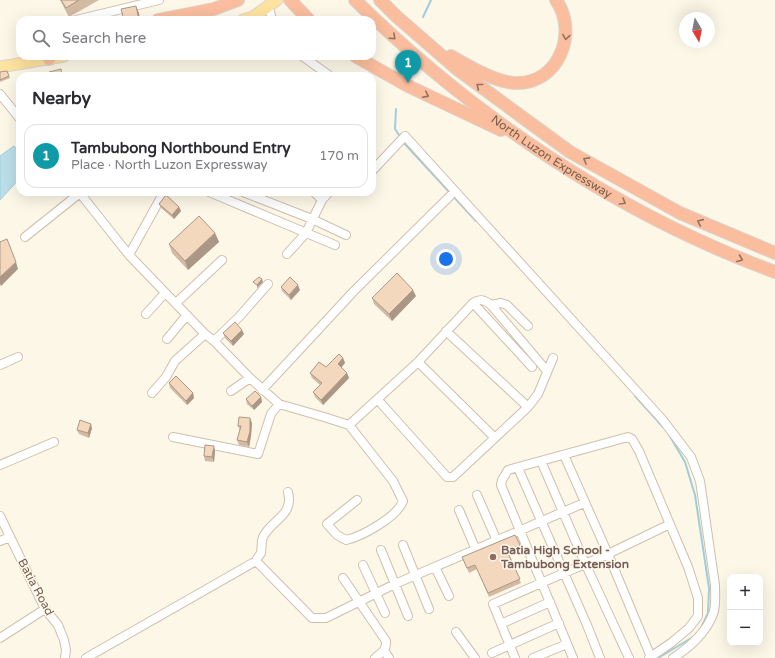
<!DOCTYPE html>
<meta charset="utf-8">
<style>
:root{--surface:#fff;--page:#f2f2f3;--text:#2b2b33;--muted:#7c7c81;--line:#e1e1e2;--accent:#824f3d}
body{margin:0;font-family:"Varela Round",sans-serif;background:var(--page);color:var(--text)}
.controls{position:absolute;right:12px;bottom:12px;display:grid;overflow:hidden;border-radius:8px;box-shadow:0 4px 16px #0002}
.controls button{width:36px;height:36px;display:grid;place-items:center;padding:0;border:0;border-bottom:1px solid var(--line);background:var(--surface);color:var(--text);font:20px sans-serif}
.compass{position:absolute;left:679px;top:12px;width:36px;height:36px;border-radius:50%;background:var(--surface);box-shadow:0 4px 16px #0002;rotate:170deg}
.you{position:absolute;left:446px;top:259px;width:14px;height:14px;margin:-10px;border:3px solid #fff;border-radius:50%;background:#1a73e8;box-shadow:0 0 0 6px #1a73e833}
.badge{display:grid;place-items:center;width:26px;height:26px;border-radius:50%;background:var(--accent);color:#fff;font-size:13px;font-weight:700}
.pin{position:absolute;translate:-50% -33px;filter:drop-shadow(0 1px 2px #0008)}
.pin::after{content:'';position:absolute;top:21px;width:14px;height:12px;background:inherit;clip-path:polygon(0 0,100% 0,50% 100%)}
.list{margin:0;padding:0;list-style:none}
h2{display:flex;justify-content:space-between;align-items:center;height:52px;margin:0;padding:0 16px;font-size:17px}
h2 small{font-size:13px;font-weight:400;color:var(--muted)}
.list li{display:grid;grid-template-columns:26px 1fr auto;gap:12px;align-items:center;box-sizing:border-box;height:64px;margin:0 8px 8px;padding:0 8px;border:1px solid var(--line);border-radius:12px}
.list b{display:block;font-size:15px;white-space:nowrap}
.list p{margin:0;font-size:13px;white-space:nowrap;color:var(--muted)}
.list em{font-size:13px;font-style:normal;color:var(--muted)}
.icon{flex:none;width:22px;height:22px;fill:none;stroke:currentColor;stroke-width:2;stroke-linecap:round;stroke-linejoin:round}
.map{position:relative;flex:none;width:775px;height:658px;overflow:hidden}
.search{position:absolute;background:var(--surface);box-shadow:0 4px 16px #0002;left:16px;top:16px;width:360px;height:44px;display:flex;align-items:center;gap:10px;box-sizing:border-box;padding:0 14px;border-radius:12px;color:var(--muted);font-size:15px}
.panel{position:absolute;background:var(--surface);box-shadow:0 4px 16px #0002;left:16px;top:72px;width:360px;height:124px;border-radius:12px}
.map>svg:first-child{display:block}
.water{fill:#bbdee9;stroke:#a1cddb}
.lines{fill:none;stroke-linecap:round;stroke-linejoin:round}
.stream{stroke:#a1cddb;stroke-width:2}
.minor-casing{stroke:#d0bfac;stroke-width:10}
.major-casing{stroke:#dcd5d0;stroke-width:13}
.highway-casing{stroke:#dcd5d0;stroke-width:14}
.minor{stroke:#fff;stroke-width:8}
.major{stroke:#fee29f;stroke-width:11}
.highway{stroke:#fabd9d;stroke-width:12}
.wall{fill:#d2baa3}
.shaded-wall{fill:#ab9785}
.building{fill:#f4d8be;stroke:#ab9785}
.oneway{stroke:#93725b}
.education-dot{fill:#8d6e63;stroke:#fffaef;stroke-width:1.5}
.labels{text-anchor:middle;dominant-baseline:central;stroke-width:3;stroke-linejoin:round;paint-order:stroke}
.street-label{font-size:12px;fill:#795f4a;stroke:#fffaef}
.education-label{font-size:12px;font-weight:bold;fill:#785e54;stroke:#fffaef;text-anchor:start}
</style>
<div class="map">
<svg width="775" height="658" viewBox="0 0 775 658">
<rect width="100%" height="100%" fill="#fdf7e8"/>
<path class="water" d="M14,146L20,153V178L0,200V156Z"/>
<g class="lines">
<path class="stream" d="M423,17L431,0
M396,109L395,129L401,138
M403,142L476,221
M635,396L663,427
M668,433L685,462L695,495L709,588L708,613L700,630
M658,658L693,637"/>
<defs>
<path id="minor" d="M269,7L272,20
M76,20L159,0
M302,56L330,76
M0,94L20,119
M372,171L405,136L662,419L691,457L700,481L715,585C715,593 716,603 714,611C708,631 690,647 673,658
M79,192L129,255L205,334L214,341L250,378L279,404L324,417L349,425L393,481L403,501C397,517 363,536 346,540L337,535L327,524L357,500
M209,192L335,245
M243,192L312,219L346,235
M314,192L322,200
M25,237L80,193
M287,254L306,233L322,200L329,192
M129,255L164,192
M176,303L222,260
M473,303C480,298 485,300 491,305L547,371
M491,305L501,303L507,305L528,326
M146,314L165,293
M167,339L187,315
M214,341L239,317L268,284
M418,362L495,438
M0,365L18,357
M262,390L354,291L450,196
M231,391L250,378
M152,393L166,377L175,361L205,334
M378,400L447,477H453L528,407L446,331
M528,407L538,394L553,358
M349,425L418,362L473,303L532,367
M173,437L258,454L271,414L279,404
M564,455L608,554L651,657
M541,461L585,563L629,658
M0,465L54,442
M518,468L587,625L600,658
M477,495L497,541
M459,510L476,550
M0,516L45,609L58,625L64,640L66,650L65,658
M0,541L10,537
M403,545L429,609
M381,550L408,616
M256,561C257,558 259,556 261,553C262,548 261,542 263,537C272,519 294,516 288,492
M363,565L385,613
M435,567L449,596
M343,578L386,641C387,650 381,653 375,658
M501,624L550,602
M456,632L475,658
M0,638L45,609
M384,650L389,658
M492,653L559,623
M86,658L256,561L312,618H326L395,584L584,503
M515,658L493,604L608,554L670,524
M533,658L567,644
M573,658L501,485L502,480L508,470L628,437L632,439L639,451L688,567L698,598V616L689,628L671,643L649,658"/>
<path id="major" d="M243,20L253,17L277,0
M0,67L64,56"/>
<g id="highway">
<path d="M290,0L309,20"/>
<path id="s1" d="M355,0C474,117 618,214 775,272"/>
<path d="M380,0L396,16L457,69L522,117L570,152L680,213L775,253"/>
<path d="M158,20L214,9L238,0"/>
<path d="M355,56L408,86L501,130"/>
<path d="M451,56C468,66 495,82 515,83C558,85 579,33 556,0"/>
<path d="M49,59L51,56"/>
</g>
</defs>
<use href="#minor" class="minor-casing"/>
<use href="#major" class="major-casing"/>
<use href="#highway" class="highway-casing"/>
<use href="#minor" class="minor"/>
<use href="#major" class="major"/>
<use href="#highway" class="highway"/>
</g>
<path class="wall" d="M60,0H99L69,17Z
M7,71L10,78L0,82V72Z
M159,204L179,207L181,211L174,219L161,208Z
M215,233L219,242L188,270L172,253L169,244Z
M281,287L300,290L291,300L282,291Z
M416,296L392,321L374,304L372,298Z
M223,333L244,334L233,346L225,338Z
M343,358L345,363L341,367L347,373L349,378L323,405L315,397L313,392L320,385L312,378L310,373L326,367Z
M169,383L193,393L194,398L187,405L170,388Z
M261,397L262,402L254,410L247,404L246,399Z
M252,423L251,436L249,447L239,445L237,440L240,430L238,426Z
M92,428L89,438L79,434L77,430Z
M215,451L214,462L205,461L204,456Z
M520,545L521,550L509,555L521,583L489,597L477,569L469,573L464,562Z"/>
<path class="shaded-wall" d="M136,6L139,13L140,20H139Z
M179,207L181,211L174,219L172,215Z
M215,233L219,242L188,270L185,261Z
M16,262L18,269L1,286L0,284V277Z
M262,279L263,282L257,288V285Z
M298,285L300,290L291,300L289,295Z
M413,290L416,296L392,321L389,314Z
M242,330L244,334L233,346L231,341Z
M343,358L345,363L340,369L338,364Z
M347,373L349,378L323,405L321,400Z
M193,393L194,398L187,405L186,401Z
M261,397L262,402L254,410L252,406Z
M250,418L252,423L251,436L249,447L247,442Z
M91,424L92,428L89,438L88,433Z
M214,446L215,451L214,462L212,457Z"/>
<path class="building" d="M61,0H79L66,8Z
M136,6L139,20H124L121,9Z
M61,69L62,76H50L49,72Z
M7,71L9,76L0,80V72Z
M166,195L179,207L172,215L159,204Z
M199,216L215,233L185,261L169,244Z
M7,239L16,262L0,277V242Z
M397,273L413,290L389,314L372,298Z
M259,277L262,279L257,285L253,282Z
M290,277L298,285L289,295L281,287Z
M235,322L242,330L231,341L223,333Z
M339,354L343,358L338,364L347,373L321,400L313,392L322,383L310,373L319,362L326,367Z
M176,376L193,393L186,401L169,383Z
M255,391L261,397L252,406L246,399Z
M239,417L250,418V431L247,442L237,440L241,426H238Z
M80,420L91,424L88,433L77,430Z
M205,445L214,446L212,457L204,456Z
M515,535L520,545L507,551L520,579L488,593L475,565L467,568L462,557Z"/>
<defs><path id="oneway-chevron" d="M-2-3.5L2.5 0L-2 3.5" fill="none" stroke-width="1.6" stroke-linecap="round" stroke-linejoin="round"/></defs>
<g class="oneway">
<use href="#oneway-chevron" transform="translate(393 37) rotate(42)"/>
<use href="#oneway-chevron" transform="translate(566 37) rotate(99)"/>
<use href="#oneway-chevron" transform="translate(479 86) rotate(-142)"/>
<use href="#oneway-chevron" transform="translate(426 95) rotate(26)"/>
<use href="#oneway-chevron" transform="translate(586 160) rotate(-151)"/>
<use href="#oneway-chevron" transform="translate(623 202) rotate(30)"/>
<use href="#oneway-chevron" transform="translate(700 222) rotate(-156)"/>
<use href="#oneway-chevron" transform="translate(740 259) rotate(22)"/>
</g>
<circle class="education-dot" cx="493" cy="557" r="4"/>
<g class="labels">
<g class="street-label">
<text stroke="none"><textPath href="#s1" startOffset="252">North Luzon Expressway</textPath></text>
<text transform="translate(36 587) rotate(62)">Batia Road</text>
</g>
<g class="education-label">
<text x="501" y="550">Batia High School -<tspan x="501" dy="14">Tambubong Extension</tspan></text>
</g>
</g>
</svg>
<div class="controls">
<button>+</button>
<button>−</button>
</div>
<svg class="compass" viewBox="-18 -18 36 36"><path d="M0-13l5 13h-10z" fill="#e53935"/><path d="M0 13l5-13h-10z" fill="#7c7c81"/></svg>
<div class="you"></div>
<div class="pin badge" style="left:408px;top:83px;background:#0f9aa8">1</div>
<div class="search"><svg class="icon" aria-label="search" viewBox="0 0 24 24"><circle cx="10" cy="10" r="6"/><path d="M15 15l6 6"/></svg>Search here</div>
<section class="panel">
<h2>Nearby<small></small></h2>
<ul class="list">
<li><span class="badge" style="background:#0f9aa8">1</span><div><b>Tambubong Northbound Entry</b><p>Place · North Luzon Expressway</p></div><em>170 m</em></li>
</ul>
</section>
</div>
